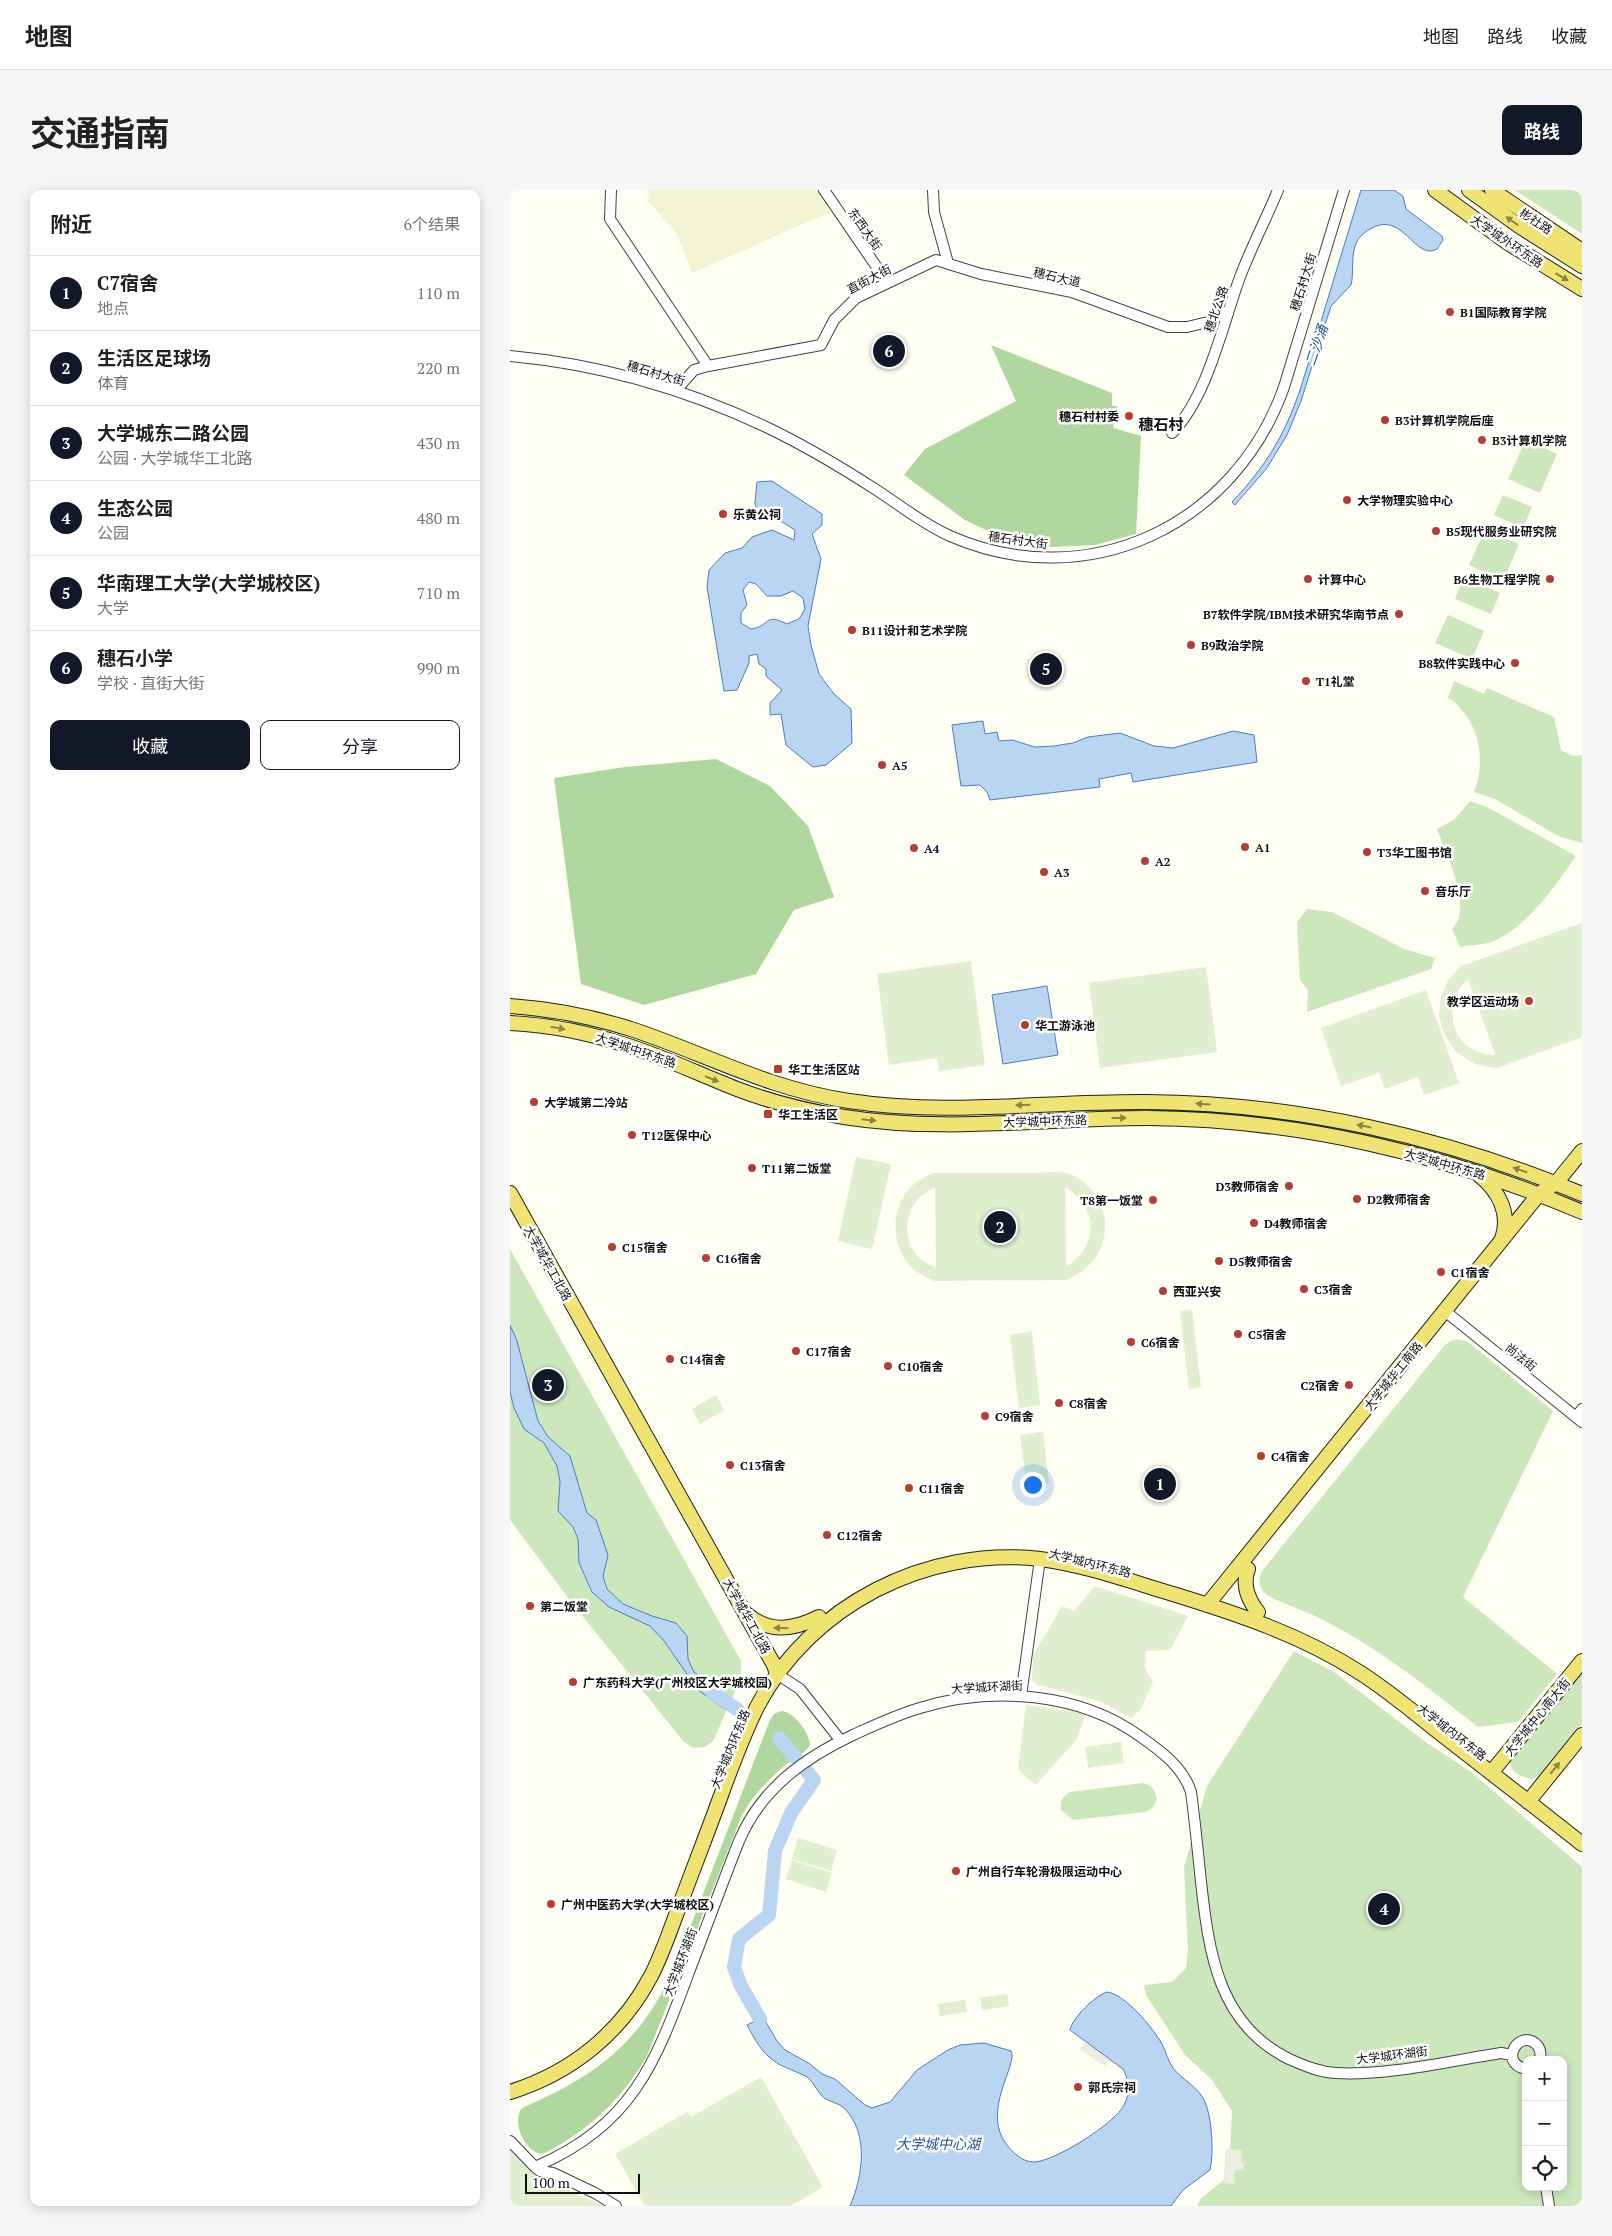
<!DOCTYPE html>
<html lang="zh">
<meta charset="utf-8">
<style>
:root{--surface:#fff;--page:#f6f6f6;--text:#222;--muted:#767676;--line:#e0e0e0;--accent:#111827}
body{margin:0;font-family:"PT Serif","Noto Sans SC",serif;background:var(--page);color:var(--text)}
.controls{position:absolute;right:15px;bottom:15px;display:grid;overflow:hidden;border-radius:10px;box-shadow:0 2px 12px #0003}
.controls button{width:45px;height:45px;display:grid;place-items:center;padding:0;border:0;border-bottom:1px solid var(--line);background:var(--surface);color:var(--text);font:25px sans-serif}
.scale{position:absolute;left:15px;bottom:12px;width:115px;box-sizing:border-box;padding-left:5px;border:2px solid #0f0f0f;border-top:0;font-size:14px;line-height:18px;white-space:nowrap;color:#0f0f0f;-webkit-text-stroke:4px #fff;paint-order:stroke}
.you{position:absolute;left:522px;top:1294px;width:18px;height:18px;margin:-12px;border:4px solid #fff;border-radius:50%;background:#1a73e8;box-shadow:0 0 0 8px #1a73e833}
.badge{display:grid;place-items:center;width:32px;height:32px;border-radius:50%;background:var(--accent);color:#fff;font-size:16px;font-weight:700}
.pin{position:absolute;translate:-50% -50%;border:2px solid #fff;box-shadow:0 1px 5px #0006}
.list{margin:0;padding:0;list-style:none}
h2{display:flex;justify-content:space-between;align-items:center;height:65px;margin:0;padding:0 20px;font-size:21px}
h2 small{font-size:16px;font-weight:400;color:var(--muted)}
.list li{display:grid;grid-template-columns:32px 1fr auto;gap:15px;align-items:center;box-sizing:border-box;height:75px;padding:0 20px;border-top:1px solid var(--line)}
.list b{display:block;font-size:19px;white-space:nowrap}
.list p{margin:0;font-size:16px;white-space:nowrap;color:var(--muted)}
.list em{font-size:16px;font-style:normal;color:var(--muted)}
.actions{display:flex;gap:10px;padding:15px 20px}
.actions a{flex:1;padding:11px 0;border:1px solid var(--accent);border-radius:10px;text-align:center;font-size:18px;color:var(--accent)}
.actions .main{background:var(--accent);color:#fff}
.icon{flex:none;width:28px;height:28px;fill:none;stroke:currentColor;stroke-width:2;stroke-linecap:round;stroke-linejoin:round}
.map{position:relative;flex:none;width:1072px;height:2016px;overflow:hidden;border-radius:10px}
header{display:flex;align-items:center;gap:30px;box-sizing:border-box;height:70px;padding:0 25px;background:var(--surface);border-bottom:1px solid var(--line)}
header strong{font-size:24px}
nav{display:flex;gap:28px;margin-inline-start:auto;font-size:18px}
.intro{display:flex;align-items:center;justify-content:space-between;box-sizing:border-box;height:120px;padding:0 30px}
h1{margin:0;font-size:35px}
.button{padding:12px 22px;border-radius:10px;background:var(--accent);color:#fff;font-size:18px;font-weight:700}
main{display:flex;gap:30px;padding:0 30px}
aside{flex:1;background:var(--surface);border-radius:10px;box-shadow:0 2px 12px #0003}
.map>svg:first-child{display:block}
.farmland{fill:#f1f3d3}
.green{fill:#cde7bd;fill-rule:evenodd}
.forest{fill:#afd79e}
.pitch{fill:#dfefcf;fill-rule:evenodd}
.plaza{fill:#efede1}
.water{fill:#bad5f2;stroke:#467fc4;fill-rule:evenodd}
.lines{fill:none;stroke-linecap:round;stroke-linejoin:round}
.river{stroke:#bad5f2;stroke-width:14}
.minor-casing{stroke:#424242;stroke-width:12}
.major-casing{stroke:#202020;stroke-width:16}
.minor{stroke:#fff;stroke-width:10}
.major{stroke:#efe371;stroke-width:14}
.oneway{fill:#8a8445}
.poi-dot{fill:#b63e30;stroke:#fff;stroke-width:2}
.labels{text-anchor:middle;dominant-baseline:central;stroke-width:5;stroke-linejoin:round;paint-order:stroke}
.street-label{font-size:12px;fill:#0f0f0f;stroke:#fff}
.poi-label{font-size:12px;font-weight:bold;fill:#0f0f0f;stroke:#fff;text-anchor:start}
.water-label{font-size:14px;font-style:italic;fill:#205299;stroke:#fff}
.quarter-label{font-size:15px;font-weight:bold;fill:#0f0f0f;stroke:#fff}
</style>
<header>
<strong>地图</strong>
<nav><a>地图</a><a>路线</a><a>收藏</a></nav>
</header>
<div class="intro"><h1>交通指南</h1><a class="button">路线</a></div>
<main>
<aside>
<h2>附近<small>6个结果</small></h2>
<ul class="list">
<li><span class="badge">1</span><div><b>C7宿舍</b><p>地点</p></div><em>110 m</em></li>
<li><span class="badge">2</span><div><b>生活区足球场</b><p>体育</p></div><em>220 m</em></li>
<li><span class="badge">3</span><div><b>大学城东二路公园</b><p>公园 · 大学城华工北路</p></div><em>430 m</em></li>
<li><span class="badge">4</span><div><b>生态公园</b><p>公园</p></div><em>480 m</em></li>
<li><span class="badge">5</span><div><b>华南理工大学(大学城校区)</b><p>大学</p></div><em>710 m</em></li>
<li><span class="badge">6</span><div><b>穗石小学</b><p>学校 · 直街大街</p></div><em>990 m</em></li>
</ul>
<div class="actions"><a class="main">收藏</a><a>分享</a></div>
</aside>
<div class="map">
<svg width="1072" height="2016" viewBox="0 0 1072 2016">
<rect width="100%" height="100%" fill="#fefef2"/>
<path class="farmland" d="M139,0H308L320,22L182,83L167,44L138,11Z"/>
<path class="green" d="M1005,0H1072V44Z
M1016,250L1047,264L1030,303L998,289Z
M993,305L1022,317L1013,338L984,325Z
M975,339L1009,354L993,391L959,375Z
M954,387L990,403L981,424L945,409Z
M938,425L974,441L962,469L925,453Z
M944,491L974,504L977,498L1044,527L1051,560L1063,566L1072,565V653L1048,646L985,609L964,602C975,574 971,540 950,518C946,513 943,510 938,508Z
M960,611L977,617L1066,666C1045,696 1014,742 978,753C969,755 959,755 950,757L942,739C964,718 936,664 927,639L945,629Z
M797,719L822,722L894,759L925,768L921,779L797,822L798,800L790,790L787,732Z
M0,1059L231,1471V1488L203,1551L195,1557L183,1558L174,1552L62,1413L0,1330Z
M948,1149L958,1152L1043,1221L953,1407L1047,1484L1008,1532L968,1537C916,1496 865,1455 805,1426C795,1421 759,1409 754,1402C748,1395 749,1388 752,1381L935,1155L941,1151Z
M784,1461L824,1482L917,1553L960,1581L1072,1677V2016H687L691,2008L714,1990L716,1959H720L722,1921L702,1890L675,1865L636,1805L634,1795L662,1792L676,1778L678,1760L674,1677L697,1596ZM1016,1870H1053V1997H1016Z
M1072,1479V1534L1029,1586L1022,1589C1011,1587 1000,1583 1000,1570Z
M633,1593C643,1596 645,1600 647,1610L643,1617L636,1622L563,1630L551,1620C550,1611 552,1607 560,1602Z"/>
<path class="forest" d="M481,155L602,203V216H607L603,238L631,246L626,344L585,355L542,357L487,345L455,330L394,285L415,259L506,211Z
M206,569L260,596L298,636L324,707L284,720L246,784L134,815L71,794L44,588L115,577Z
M271,1521C283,1521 300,1543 300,1555C294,1565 281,1570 273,1577C257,1591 242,1607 232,1625L137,1866C112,1909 79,1940 35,1963C18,1968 0,1933 12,1918C88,1885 132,1852 166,1774L260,1530L264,1524Z"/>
<path class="pitch" d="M1072,733V847L987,878L965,874L946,862L934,844L929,826L931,807L938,790L951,776ZM958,789L985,864L984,865C980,864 974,864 969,862C937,851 935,810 958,789Z
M461,771L475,875L429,881L427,868L379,875L367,784Z
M696,777L707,862L590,878L579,793Z
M916,800L949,893L914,905L908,887L875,899L869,883L831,896L811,838Z
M346,967L381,974L362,1059L328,1051Z
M423,983C456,983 489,983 522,983C533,983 547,980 557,983C579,989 597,1016 595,1038C594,1064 579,1079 557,1090L424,1091C417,1087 409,1084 403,1079C379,1055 379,1015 406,992C411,989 418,986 423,983ZM555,997C589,1017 589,1056 556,1077ZM425,998L426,1077H425C421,1075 415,1073 412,1070C386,1049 396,1008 425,998Z
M682,1120L691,1197L679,1199L670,1121Z
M522,1141L530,1215L509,1218L500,1145Z
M206,1205L214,1220L190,1234L182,1219Z
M533,1242L539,1294L517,1297L510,1245Z
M585,1396L678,1426L660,1460L636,1461L635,1479L643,1492L630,1520L621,1528L589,1511L528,1495L522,1491L523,1466L552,1416L564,1421Z
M516,1515L567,1522L576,1525L566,1550L526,1595L508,1580Z
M611,1552L614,1573L578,1578L575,1557Z
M288,1648L327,1660L321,1681L282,1669Z
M282,1670L322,1683L316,1702L276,1689Z
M497,1804L499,1816L472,1820L470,1808Z
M455,1810L457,1822L430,1826L428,1814Z
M251,1887L313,1997L281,2016H135L105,1964L177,1922L181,1927Z
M0,1951L11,1967L32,1988L94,2016H0Z"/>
<path class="plaza" d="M581,1848L606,1865L601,1873L598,1871L595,1876L570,1860L574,1852L577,1854Z
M716,1959L732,1960L731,1973H734L733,1980H725L724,1994L714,1993Z"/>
<path class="water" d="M851,0H884L893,6L896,19L932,46L933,50L927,59C905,72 893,19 860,39C853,43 847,49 845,56C841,68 844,83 841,95L821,116L791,211L777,245L757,278L725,315L722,312C756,276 775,245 791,197Z
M262,291L312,324V335L302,344L311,369L298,436L301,455L309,484L324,504L341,519L342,553L316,575L303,577L276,555L271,524L260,525V513L272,500L256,486V479L249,474L247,464L239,466V473L227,500L214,501L197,397L199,380L215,363L232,358L242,347L262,340L284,350L285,340L269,330L249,328L245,313L247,292ZM239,392L246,394L257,406H271L283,401L293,408L295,419L289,429L277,434C253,422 262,436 241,439L231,433V423L237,415L233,400Z
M473,531L475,544L487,542L489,551L502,550L525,557L544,556L563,553L578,547L610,543L644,556L663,558L723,541L744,545L747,572L623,592L621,583L589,589L590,597L480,610L477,602L470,595L451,596L442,535Z
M537,796L548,865L493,874L482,805Z
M0,1135L7,1151L28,1231L38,1247L60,1266L77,1323L86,1330L98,1365L93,1386L97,1399L113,1414L142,1426L166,1433L177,1446L178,1469L184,1482L219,1508L216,1520L188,1500L154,1451L140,1436L99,1417L82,1402L69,1373L68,1349L63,1337L48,1321L50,1292L47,1276L34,1253L14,1239L4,1218L0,1202Z
M597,1802C615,1804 643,1838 652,1854C656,1862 658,1871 663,1878C673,1891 688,1896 695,1912C702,1928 704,1963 700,1980L673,2000L661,2016H340C353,1986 359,1944 335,1919C328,1912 318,1912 312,1906C306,1900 303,1890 295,1886C282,1879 269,1877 258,1866C249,1858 243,1846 237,1835L253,1827L267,1851L275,1860L300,1874L312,1884L325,1889L355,1915L362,1918L380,1912L407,1880L438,1860L450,1855L474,1853L501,1861C509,1873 470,1922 497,1955C503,1963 512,1971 522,1972C541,1974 606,1933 614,1915C620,1905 619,1889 613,1879L560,1840C562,1828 586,1805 597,1802Z"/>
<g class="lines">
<path class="river" d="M202,1502L228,1520
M250,1829L231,1796L224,1777L229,1749L259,1725L265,1661L281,1623L304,1590L269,1548"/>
<defs>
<path id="minor" d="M101,0L100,29L198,176L311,155L324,130L346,108L426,70L471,84L562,102L658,137H677L698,132L719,120
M314,0L377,92
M423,0L424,22L438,73
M0,166C88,174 175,199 254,236C294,255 331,277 368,301C391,316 413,334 440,346C577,406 725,336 774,197L834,0
M167,199L184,180L198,176
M662,243C698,206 712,136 730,87C741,58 756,29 768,0
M935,1121L1072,1232
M1066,1227L1072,1219
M267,1484L290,1499L331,1551
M511,1506L530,1369
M1016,1879C987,1873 1010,1837 1027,1855C1031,1859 1031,1864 1030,1870
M0,1951L25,1977
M1036,1997L1039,2016
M106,2016L85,2003L43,1983L30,1981L25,1977C122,1935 145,1875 179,1782C196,1738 212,1694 229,1651C251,1599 294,1568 343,1545C365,1535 386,1525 410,1518C482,1496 569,1502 631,1547C652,1562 673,1577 681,1602C685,1632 688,1662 691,1692C699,1763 708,1834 779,1869C795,1876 809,1882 826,1883C878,1886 939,1871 991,1863L1002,1865"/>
<path id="major" d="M925,0L998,53L1072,99
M959,0L1009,36L1072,76
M982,0L1072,61
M0,816C42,819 84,827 124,840C198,865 259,899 339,911C437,926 538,911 637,912C786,913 935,947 1072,1004
M0,833C41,835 80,843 119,856C156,868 191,885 227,899C261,912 297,921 334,927C434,943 536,928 637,928C786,929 936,964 1072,1022
M969,985C989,1001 1001,1024 992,1049
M0,1003L264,1475L267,1484
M738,1379C732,1394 738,1410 748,1422
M697,1415L1029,1004L1046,993L1072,961
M238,1425C260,1444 285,1439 309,1427
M981,1583L1072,1471
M1018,1612L1072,1545
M0,1902C61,1883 111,1843 141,1786C153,1763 161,1737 171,1712C185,1674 200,1636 214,1597C224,1570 234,1543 247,1517C300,1415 417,1356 530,1369C576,1375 619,1391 663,1404C728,1424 791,1445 849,1482C879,1501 907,1525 935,1547C981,1583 1027,1618 1072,1654"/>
</defs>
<use href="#minor" class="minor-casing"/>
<use href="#major" class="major-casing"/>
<use href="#minor" class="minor"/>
<use href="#major" class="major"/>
</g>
<defs><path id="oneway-solid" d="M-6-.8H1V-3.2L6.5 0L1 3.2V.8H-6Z" transform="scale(1.25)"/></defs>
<g class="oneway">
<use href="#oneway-solid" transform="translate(1002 31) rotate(-145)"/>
<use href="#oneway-solid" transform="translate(1052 87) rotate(31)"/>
<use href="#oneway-solid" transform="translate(48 838) rotate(10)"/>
<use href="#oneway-solid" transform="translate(202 889) rotate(22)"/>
<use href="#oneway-solid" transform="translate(693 914) rotate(-176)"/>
<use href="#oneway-solid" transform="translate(513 915) rotate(178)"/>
<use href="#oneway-solid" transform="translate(609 928)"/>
<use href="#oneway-solid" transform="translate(359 930) rotate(6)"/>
<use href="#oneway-solid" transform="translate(854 936) rotate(-169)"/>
<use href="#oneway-solid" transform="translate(1010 980) rotate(-161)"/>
<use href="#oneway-solid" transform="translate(271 1438) rotate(-179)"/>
<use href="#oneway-solid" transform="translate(1045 1578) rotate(-51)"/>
</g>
<g class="poi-dot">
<circle cx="940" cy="122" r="5"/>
<circle cx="619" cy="226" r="5"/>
<circle cx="875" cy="230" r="5"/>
<circle cx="972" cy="250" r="5"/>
<circle cx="837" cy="310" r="5"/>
<circle cx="213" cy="324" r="5"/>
<circle cx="926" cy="341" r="5"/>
<circle cx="798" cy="389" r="5"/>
<circle cx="1040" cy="389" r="5"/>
<circle cx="889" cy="424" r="5"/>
<circle cx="342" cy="440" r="5"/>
<circle cx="681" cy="455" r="5"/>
<circle cx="1005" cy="473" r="5"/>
<circle cx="796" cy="491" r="5"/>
<circle cx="372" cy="575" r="5"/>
<circle cx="735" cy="657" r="5"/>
<circle cx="404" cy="658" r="5"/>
<circle cx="857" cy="662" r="5"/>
<circle cx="635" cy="671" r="5"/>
<circle cx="534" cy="682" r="5"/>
<circle cx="915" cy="701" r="5"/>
<circle cx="1019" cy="811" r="5"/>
<circle cx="515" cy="835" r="5"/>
<rect x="263" y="874" width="10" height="10" rx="2.5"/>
<circle cx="24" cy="912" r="5"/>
<rect x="253" y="919" width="10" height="10" rx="2.5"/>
<circle cx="122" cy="945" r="5"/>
<circle cx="242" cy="978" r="5"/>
<circle cx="779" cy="996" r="5"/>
<circle cx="847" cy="1009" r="5"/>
<circle cx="643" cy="1010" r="5"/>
<circle cx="744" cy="1033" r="5"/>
<circle cx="102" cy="1057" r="5"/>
<circle cx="196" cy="1068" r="5"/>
<circle cx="709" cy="1071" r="5"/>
<circle cx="931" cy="1082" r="5"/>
<circle cx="794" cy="1099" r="5"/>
<circle cx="653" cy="1101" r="5"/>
<circle cx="728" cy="1144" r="5"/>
<circle cx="621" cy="1152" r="5"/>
<circle cx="286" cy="1161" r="5"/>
<circle cx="160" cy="1169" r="5"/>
<circle cx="378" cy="1176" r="5"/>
<circle cx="839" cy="1195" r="5"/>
<circle cx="549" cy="1213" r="5"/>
<circle cx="475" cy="1226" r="5"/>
<circle cx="751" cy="1266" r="5"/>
<circle cx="220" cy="1275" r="5"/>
<circle cx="399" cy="1298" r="5"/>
<circle cx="317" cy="1345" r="5"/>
<circle cx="20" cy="1416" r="5"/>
<circle cx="63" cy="1492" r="5"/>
<circle cx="446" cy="1681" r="5"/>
<circle cx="41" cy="1714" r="5"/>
<circle cx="568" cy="1897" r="5"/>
</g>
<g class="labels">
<g class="street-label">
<text transform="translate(1026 31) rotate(34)">彬社路</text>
<text transform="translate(355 39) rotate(55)">东西大街</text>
<text transform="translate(997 51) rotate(34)">大学城外环东路</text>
<text transform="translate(547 87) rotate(13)">穗石大道</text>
<text transform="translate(359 89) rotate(-28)">直街大街</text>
<text transform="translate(793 92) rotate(-73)">穗石村大街</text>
<text transform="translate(706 119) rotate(-71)">穗北公路</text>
<text transform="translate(146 183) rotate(16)">穗石村大街</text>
<text transform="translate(508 350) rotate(8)">穗石村大街</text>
<text transform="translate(126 860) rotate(19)">大学城中环东路</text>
<text transform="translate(535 931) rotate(-2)">大学城中环东路</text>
<text transform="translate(935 974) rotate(16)">大学城中环东路</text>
<text transform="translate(38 1073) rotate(61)">大学城华工北路</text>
<text transform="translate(1011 1167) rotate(39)">尚法街</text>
<text transform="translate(883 1186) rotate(-51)">大学城华工南路</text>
<text transform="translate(580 1373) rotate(14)">大学城内环东路</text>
<text transform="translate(237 1426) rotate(61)">大学城华工北路</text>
<text transform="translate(477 1497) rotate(-3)">大学城环湖街</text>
<text transform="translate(1027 1527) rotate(-51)">大学城中心南大街</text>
<text transform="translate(942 1542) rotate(38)">大学城内环东路</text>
<text transform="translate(220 1559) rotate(-68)">大学城内环东路</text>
<text transform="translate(170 1772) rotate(-69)">大学城环湖街</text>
<text transform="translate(882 1865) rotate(-7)">大学城环湖街</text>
</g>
<g class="poi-label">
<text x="950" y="122">B1国际教育学院</text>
<text x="609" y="226" text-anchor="end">穗石村村委</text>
<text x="885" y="230">B3计算机学院后座</text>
<text x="982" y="250">B3计算机学院</text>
<text x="847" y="310">大学物理实验中心</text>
<text x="223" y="324">乐黄公祠</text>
<text x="936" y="341">B5现代服务业研究院</text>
<text x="808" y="389">计算中心</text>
<text x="1030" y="389" text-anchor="end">B6生物工程学院</text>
<text x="879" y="424" text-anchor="end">B7软件学院/IBM技术研究华南节点</text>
<text x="352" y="440">B11设计和艺术学院</text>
<text x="691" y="455">B9政治学院</text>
<text x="995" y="473" text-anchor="end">B8软件实践中心</text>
<text x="806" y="491">T1礼堂</text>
<text x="382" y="575">A5</text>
<text x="745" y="657">A1</text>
<text x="414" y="658">A4</text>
<text x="867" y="662">T3华工图书馆</text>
<text x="645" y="671">A2</text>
<text x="544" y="682">A3</text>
<text x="925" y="701">音乐厅</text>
<text x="1009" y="811" text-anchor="end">教学区运动场</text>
<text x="525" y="835">华工游泳池</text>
<text x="278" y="879">华工生活区站</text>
<text x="34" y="912">大学城第二冷站</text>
<text x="268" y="924">华工生活区</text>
<text x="132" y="945">T12医保中心</text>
<text x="252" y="978">T11第二饭堂</text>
<text x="769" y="996" text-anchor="end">D3教师宿舍</text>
<text x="857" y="1009">D2教师宿舍</text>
<text x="633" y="1010" text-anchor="end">T8第一饭堂</text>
<text x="754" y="1033">D4教师宿舍</text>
<text x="112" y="1057">C15宿舍</text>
<text x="206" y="1068">C16宿舍</text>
<text x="719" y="1071">D5教师宿舍</text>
<text x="941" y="1082">C1宿舍</text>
<text x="804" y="1099">C3宿舍</text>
<text x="663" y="1101">西亚兴安</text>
<text x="738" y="1144">C5宿舍</text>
<text x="631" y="1152">C6宿舍</text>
<text x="296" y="1161">C17宿舍</text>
<text x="170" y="1169">C14宿舍</text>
<text x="388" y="1176">C10宿舍</text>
<text x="829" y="1195" text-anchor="end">C2宿舍</text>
<text x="559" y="1213">C8宿舍</text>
<text x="485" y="1226">C9宿舍</text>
<text x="761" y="1266">C4宿舍</text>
<text x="230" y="1275">C13宿舍</text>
<text x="409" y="1298">C11宿舍</text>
<text x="327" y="1345">C12宿舍</text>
<text x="30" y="1416">第二饭堂</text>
<text x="73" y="1492">广东药科大学(广州校区大学城校园)</text>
<text x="456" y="1681">广州自行车轮滑极限运动中心</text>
<text x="51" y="1714">广州中医药大学(大学城校区)</text>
<text x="578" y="1897">郭氏宗祠</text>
</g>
<g class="water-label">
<text transform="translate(806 155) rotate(-71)">二沙涌</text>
<text x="428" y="1953">大学城中心湖</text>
</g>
<g class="quarter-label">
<text x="651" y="234">穗石村</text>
</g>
</g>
</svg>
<div class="controls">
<button>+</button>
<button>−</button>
<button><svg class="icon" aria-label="locate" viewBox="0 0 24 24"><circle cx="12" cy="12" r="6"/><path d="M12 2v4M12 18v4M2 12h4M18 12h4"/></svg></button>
</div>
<div class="scale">100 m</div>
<div class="you"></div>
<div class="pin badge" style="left:650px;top:1294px">1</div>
<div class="pin badge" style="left:490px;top:1037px">2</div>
<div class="pin badge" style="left:38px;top:1195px">3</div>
<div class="pin badge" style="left:874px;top:1719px">4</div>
<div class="pin badge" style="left:536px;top:479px">5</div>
<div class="pin badge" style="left:379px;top:161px">6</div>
</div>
</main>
